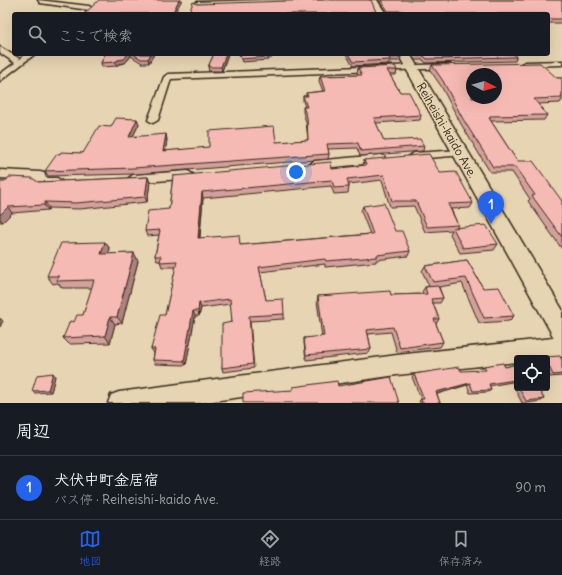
<!DOCTYPE html>
<html lang="ja">
<meta charset="utf-8">
<style>
:root{--surface:#171b24;--page:#20242c;--text:#f1f3f6;--muted:#9ea1a6;--line:#363941;--accent:#2563eb}
body{margin:0;font-family:Delius,"Klee One",sans-serif;background:var(--page);color:var(--text)}
.controls{position:absolute;right:12px;bottom:12px;display:grid;overflow:hidden;border-radius:4px;box-shadow:0 4px 16px #0002}
.controls button{width:36px;height:36px;display:grid;place-items:center;padding:0;border:0;border-bottom:1px solid var(--line);background:var(--surface);color:var(--text);font:20px sans-serif}
.compass{position:absolute;left:466px;top:68px;width:36px;height:36px;border-radius:50%;background:var(--surface);box-shadow:0 4px 16px #0002;rotate:96deg}
.you{position:absolute;left:296px;top:172px;width:14px;height:14px;margin:-10px;border:3px solid #fff;border-radius:50%;background:#1a73e8;box-shadow:0 0 0 6px #1a73e833}
.badge{display:grid;place-items:center;width:26px;height:26px;border-radius:50%;background:var(--accent);color:#fff;font-size:13px;font-weight:700}
.pin{position:absolute;translate:-50% -33px;filter:drop-shadow(0 1px 2px #0008)}
.pin::after{content:'';position:absolute;top:21px;width:14px;height:12px;background:inherit;clip-path:polygon(0 0,100% 0,50% 100%)}
.list{margin:0;padding:0;list-style:none}
h2{display:flex;justify-content:space-between;align-items:center;height:52px;margin:0;padding:0 16px;font-size:17px}
h2 small{font-size:13px;font-weight:400;color:var(--muted)}
.list li{display:grid;grid-template-columns:26px 1fr auto;gap:12px;align-items:center;box-sizing:border-box;height:64px;padding:0 16px;border-top:1px solid var(--line)}
.list b{display:block;font-size:15px;white-space:nowrap}
.list p{margin:0;font-size:13px;white-space:nowrap;color:var(--muted)}
.list em{font-size:13px;font-style:normal;color:var(--muted)}
.icon{flex:none;width:22px;height:22px;fill:none;stroke:currentColor;stroke-width:2;stroke-linecap:round;stroke-linejoin:round}
.map{position:relative;flex:none;width:562px;height:403px;overflow:hidden}
.search{position:absolute;background:var(--surface);box-shadow:0 4px 16px #0002;left:12px;right:12px;top:12px;height:44px;display:flex;align-items:center;gap:10px;box-sizing:border-box;padding:0 14px;border-radius:4px;color:var(--muted);font-size:15px}
.sheet{height:116px;background:var(--surface)}
nav{display:flex;justify-content:space-around;align-items:center;box-sizing:border-box;height:56px;border-top:1px solid var(--line);background:var(--surface);font-size:11px;color:var(--muted)}
nav a{display:grid;justify-items:center;gap:2px}
nav .on{color:var(--accent)}
.map>svg:first-child{display:block}
.lines{fill:none;stroke-linecap:round;stroke-linejoin:round}
.minor-casing{stroke:#3b2a1e;stroke-width:3}
.tertiary-casing{stroke:#3b2a1e;stroke-width:3}
.secondary-casing{stroke:#3b2a1e;stroke-width:3}
.minor{fill:#e7d4b2;fill-rule:evenodd}
.tertiary{fill:#e7d4b2;fill-rule:evenodd}
.secondary{fill:#e7d4b2;fill-rule:evenodd}
.wall{fill:#d4a09b;stroke:#3b2a1e}
.shaded-wall{fill:#ac827e;stroke:#3b2a1e}
.building{fill:#f6bab4;stroke:#3b2a1e;fill-rule:evenodd}
.labels{text-anchor:middle;dominant-baseline:central;stroke-width:3;stroke-linejoin:round;paint-order:stroke}
.street-label{font-size:12px;fill:#3b2a1e;stroke:#e7d4b2}
</style>
<div class="map">
<svg width="562" height="403" viewBox="0 0 562 403">
<rect width="100%" height="100%" fill="#e7d4b2"/>
<filter id="ink" filterUnits="userSpaceOnUse"><feTurbulence type="fractalNoise" baseFrequency=".025" numOctaves="2"/><feDisplacementMap in="SourceGraphic" scale="8" xChannelSelector="R" yChannelSelector="G"/><feConvolveMatrix kernelMatrix="1 2 1 2 8 2 1 2 1" color-interpolation-filters="sRGB"/></filter>
<g filter="url(#ink)">
<g class="lines">
<defs>
<path id="minor" d="M38,0L89,6L92,8L89,10L40,3Z
M261,0H322L319,2L197,6L194,4L197,2Z
M0,47L20,59L26,54H35L0,81V74L15,63L0,53Z
M562,61V65L525,66L521,64L525,62Z
M447,64H450V68L171,79L158,120L153,123L148,120L164,77L168,74Z
M461,150L466,153L465,155L414,159L409,156L414,153Z
M380,155L384,156L385,159L384,162L314,169L309,165L314,161Z
M0,170L40,172L44,173L46,178H57L63,182C58,188 45,187 38,185L36,180L0,178Z
M188,171L194,175L192,178L133,183L127,179L133,175Z"/>
<path id="tertiary" d="M562,337V357L517,358V362L397,375L199,403H108L111,395L119,392L397,355Z"/>
<path id="secondary" d="M369,0H377L386,14H376Z
M398,54H410L562,309V341L554,338Z"/>
</defs>
<use href="#minor" class="minor-casing"/>
<use href="#tertiary" class="tertiary-casing"/>
<use href="#secondary" class="secondary-casing"/>
<use href="#minor" class="minor"/>
<use href="#tertiary" class="tertiary"/>
<use href="#secondary" class="secondary"/>
</g>
<path class="wall" d="M379,0H562V23H548V14H387Z
M197,4L376,12L375,14H189Z
M105,54H154L149,63H142L131,56L125,63L119,64L117,66L102,67L101,63Z
M213,54H228L222,71H209L208,67L213,56Z
M239,54H272V58H268V60L242,62Z
M346,54H399L401,57L400,61H390L389,64L353,66Z
M411,54H514L516,57L515,61L426,63L423,60H415Z
M432,65L557,78H562V101H561L560,103L538,104L547,115L544,120L491,121L517,161L562,201V249L528,201L530,199L512,172H490L461,124L441,86L430,70Z
M358,68L397,70L396,75H390L400,92L421,115L420,120L376,123L384,141L424,146L423,151L360,156L357,148L328,149L329,154L328,159L135,174L48,176L45,171L60,154L83,153L111,127L137,119L139,124L133,136L167,139L165,151L308,140L306,122L303,112V107H305L303,101V96H306V93L323,91L319,81L320,76L358,75L357,73Z
M364,160L440,173L473,203L470,208L451,209L458,225L456,228L498,244L494,250L460,253L450,234L452,230L425,232L414,206L390,207L382,180L349,184V187L348,193L334,194L331,186L203,198L200,238L240,245L370,234L361,211L363,206L395,231L410,251L408,256L376,260V262L325,267V264L260,272L266,300L284,314V319L250,321L254,368L223,372L222,368L232,322L231,304L201,308L199,316H195L186,365L155,364L153,360L154,353L151,349L165,315L176,267H162L160,261H157L155,256L159,235L147,236L145,231L169,209L173,176L332,169L363,165Z
M148,177L150,183L147,202L80,209L49,208L48,210L12,213L3,222H0V182H38Z
M105,242L110,249L108,254L134,253L138,261L122,323L115,324L110,343L69,344L63,338L74,322L83,315L92,288H62L58,283L53,284L47,276Z
M467,260L483,288L514,316L509,321L479,323L462,283L439,287L443,298L440,303H433L439,319L436,324L443,342L440,347L397,352L391,332L368,334L371,349L369,353L306,360L304,343V338L322,337L317,301L318,296L391,295L423,294L422,292L425,287L429,286L422,271L425,266Z
M544,357L562,360V376L550,377L547,370V358H543Z
M517,364V388H538L544,399L541,401L528,403H522L512,382L489,386L491,390L488,392L470,393L467,385L437,394L440,403H420L419,401L421,399L412,377L414,374L482,371L481,369L484,366L505,367Z
M55,376L51,392L35,393L32,391Z"/>
<path class="shaded-wall" d="M179,0H182L174,14H172Z
M128,54H130L131,56L125,63L119,64L117,66L115,62L118,60Z
M151,54H154L149,63L148,59Z
M226,54H228L222,71L221,67Z
M137,119L139,124L130,142L129,137Z
M166,134L167,139L165,156L163,151Z
M148,177L150,183L147,202L145,197Z
M202,192L203,198L199,243L198,238Z
M45,202L49,208L48,210L44,205Z
M8,207L12,213L3,222L0,219V215Z
M105,242L110,249L105,262L101,254Z
M134,253L138,261L122,323L117,317Z
M199,303L201,308L199,316L198,311Z
M193,311L195,316L186,365L184,361Z
M110,317L115,324L110,343L105,336Z
M0,318L3,321L0,327Z
M53,373L55,376L51,392L48,390Z
M470,383L467,385L434,395L436,392Z"/>
<path class="building" d="M99,0H179L172,14H84Z
M319,0H371L376,12H371L373,14H189L193,2L197,4Z
M381,0H562V19H548V14H405L403,11H388Z
M105,54H128L124,59L118,60L115,62L101,63Z
M133,54H151L148,59H141Z
M213,54H226L221,67H208L213,56Z
M240,54H269H268V57L241,59Z
M348,54H399L401,57L389,58L390,60L353,62Z
M415,54H514L516,57L427,59L424,56H416Z
M540,63L557,78H562V96H561L562,98L534,99L547,115L490,116L491,118H489L517,161H533L562,201V237L532,196L535,195L515,167H493L463,119L443,81L432,65ZM472,74H496V98H472Z
M395,66L397,70H387L400,92H409L421,115L374,118L384,141L420,139L424,146L361,151L358,143L327,144L329,154L133,168L45,171L57,154H60L61,152L83,153L99,126L111,127L116,118L137,119L129,137L166,134L163,151L209,147V131L274,126L276,142L308,140L307,117L303,107H307L303,96H308L306,93L325,91L320,76L362,75L358,68Z
M429,154L440,173L456,172L473,203L448,204L458,225L427,227L416,201H392L384,175L347,179L349,187L334,188L332,180L202,192L198,238L239,235L240,245L373,234L363,206L384,203L395,231H402L410,251L377,255V257L326,261L325,259L259,267L266,300L283,299L284,314L249,316L253,364L222,368V324L232,322L230,299L199,303L198,311H193L184,361L153,360L155,349H151L160,315H165L177,261L160,262L161,256H155L160,230L145,231L148,211L169,209L173,176L331,162L332,169L366,165L364,160Z
M9,177L32,178L38,182L148,177L145,197L76,203L45,202L44,205L8,207L0,215V182H5Z
M486,225L498,244L463,248L453,228Z
M105,242L101,254L134,253L117,317H110L105,336L63,338L70,321L74,322L77,315H83L94,280L57,281L59,276H47L61,243Z
M467,260L483,288L499,287L514,316L484,318L466,278L433,282L425,266Z
M438,286L443,298L431,299L439,319H434L443,342L400,348L393,327L367,330L371,349L306,355L304,338L324,336L318,296L390,291L391,295L427,294L425,287Z
M560,356L562,360V374L553,375L547,362V358H545L544,357Z
M503,363L505,367L517,364V384L515,380L489,384L491,390L473,391L470,383L436,392L440,403H422L421,399H424L414,374L459,367L461,371L486,370L484,366Z
M53,373L48,390L32,391L37,375Z
M391,377L399,403H243V393L293,390V387L337,381L338,386Z
M519,388H538L544,399L526,401Z"/>
</g>
<g class="labels">
<g class="street-label">
<text transform="translate(447 130) rotate(60)">Reiheishi-kaido Ave.</text>
</g>
</g>
</svg>
<div class="controls">
<button><svg class="icon" aria-label="locate" viewBox="0 0 24 24"><circle cx="12" cy="12" r="6"/><path d="M12 2v4M12 18v4M2 12h4M18 12h4"/></svg></button>
</div>
<svg class="compass" viewBox="-18 -18 36 36"><path d="M0-13l5 13h-10z" fill="#e53935"/><path d="M0 13l5-13h-10z" fill="#9ea1a6"/></svg>
<div class="you"></div>
<div class="pin badge" style="left:491px;top:224px">1</div>
<div class="search"><svg class="icon" aria-label="search" viewBox="0 0 24 24"><circle cx="10" cy="10" r="6"/><path d="M15 15l6 6"/></svg>ここで検索</div>
</div>
<section class="sheet">
<h2>周辺<small></small></h2>
<ul class="list">
<li><span class="badge">1</span><div><b>犬伏中町金居宿</b><p>バス停 · Reiheishi-kaido Ave.</p></div><em>90 m</em></li>
</ul>
</section>
<nav>
<a class="on"><svg class="icon" aria-label="map" viewBox="0 0 24 24"><path d="M3 6l6-2 6 2 6-2v14l-6 2-6-2-6 2zM9 4v14M15 6v14"/></svg>地図</a>
<a><svg class="icon" aria-label="directions" viewBox="0 0 24 24"><path d="M12 3l9 9-9 9-9-9zM9 14v-3h6M13 9l2 2-2 2"/></svg>経路</a>
<a><svg class="icon" aria-label="saved" viewBox="0 0 24 24"><path d="M7 4h10v16l-5-4-5 4z"/></svg>保存済み</a>
</nav>
